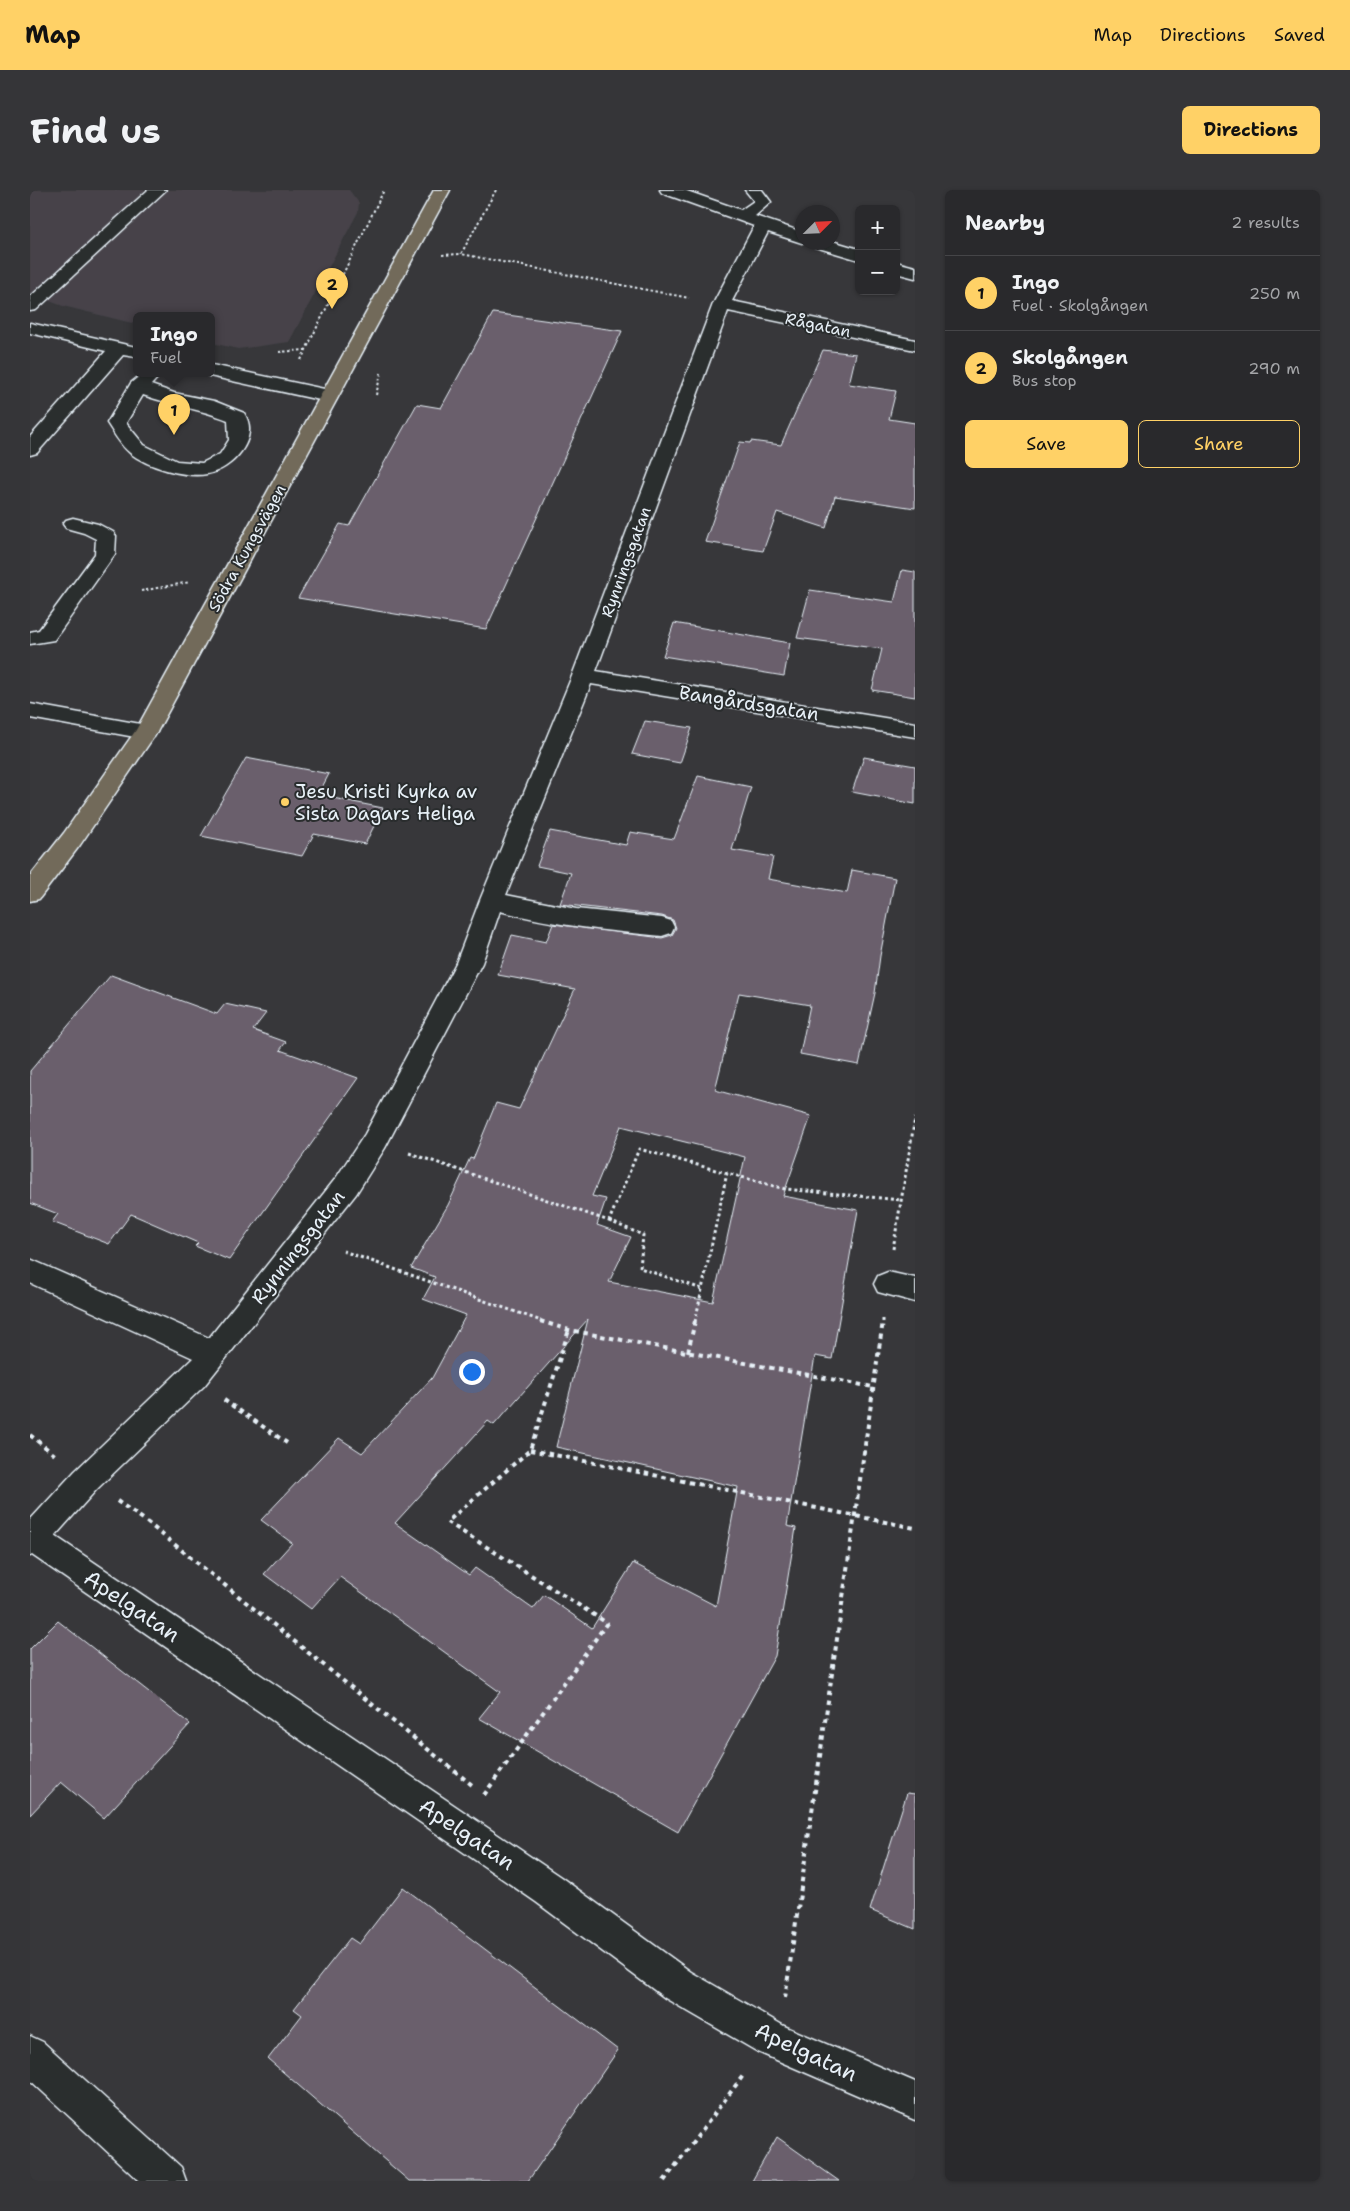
<!DOCTYPE html>
<meta charset="utf-8">
<style>
:root{--surface:#29292c;--page:#353538;--text:#f1f3f6;--muted:#a5a6a9;--line:#454548;--accent:#ffd166}
body{margin:0;font-family:"Shantell Sans",sans-serif;background:var(--page);color:var(--text)}
.controls{position:absolute;right:15px;top:15px;display:grid;overflow:hidden;border-radius:8px;box-shadow:0 1px 4px #0004}
.controls button{width:45px;height:45px;display:grid;place-items:center;padding:0;border:0;border-bottom:1px solid var(--line);background:var(--surface);color:var(--text);font:25px sans-serif}
.compass{position:absolute;left:765px;top:15px;width:45px;height:45px;border-radius:50%;background:var(--surface);box-shadow:0 1px 4px #0004;rotate:66deg}
.you{position:absolute;left:441px;top:1181px;width:18px;height:18px;margin:-12px;border:4px solid #fff;border-radius:50%;background:#1a73e8;box-shadow:0 0 0 8px #1a73e833}
.badge{display:grid;place-items:center;width:32px;height:32px;border-radius:50%;background:var(--accent);color:#111;font-size:16px;font-weight:700}
.pin{position:absolute;translate:-50% -41px;filter:drop-shadow(0 1px 2px #0008)}
.pin::after{content:'';position:absolute;top:26px;width:18px;height:15px;background:inherit;clip-path:polygon(0 0,100% 0,50% 100%)}
.popup{position:absolute;left:103px;top:122px;width:82px;height:65px;box-sizing:border-box;display:grid;place-content:center;border-radius:8px;background:var(--surface);filter:drop-shadow(0 1px 4px #0005);font-size:16px;white-space:nowrap;color:var(--muted)}
.popup b{font-size:19px;color:var(--text)}
.popup::after{content:'';position:absolute;left:50%;top:100%;margin-left:-10px;border:10px solid transparent;border-top-color:var(--surface)}
.list{margin:0;padding:0;list-style:none}
h2{display:flex;justify-content:space-between;align-items:center;height:65px;margin:0;padding:0 20px;font-size:21px}
h2 small{font-size:16px;font-weight:400;color:var(--muted)}
.list li{display:grid;grid-template-columns:32px 1fr auto;gap:15px;align-items:center;box-sizing:border-box;height:75px;padding:0 20px;border-top:1px solid var(--line)}
.list b{display:block;font-size:19px;white-space:nowrap}
.list p{margin:0;font-size:16px;white-space:nowrap;color:var(--muted)}
.list em{font-size:16px;font-style:normal;color:var(--muted)}
.actions{display:flex;gap:10px;padding:15px 20px}
.actions a{flex:1;padding:11px 0;border:1px solid var(--accent);border-radius:8px;text-align:center;font-size:18px;color:var(--accent)}
.actions .main{background:var(--accent);color:#111}
.map{position:relative;flex:none;width:885px;height:1991px;overflow:hidden;border-radius:8px}
header{display:flex;align-items:center;gap:30px;box-sizing:border-box;height:70px;padding:0 25px;background:var(--accent);color:#111}
header strong{font-size:24px}
nav{display:flex;gap:28px;margin-inline-start:auto;font-size:18px}
.intro{display:flex;align-items:center;justify-content:space-between;box-sizing:border-box;height:120px;padding:0 30px}
h1{margin:0;font-size:35px}
.button{padding:12px 22px;border-radius:8px;background:var(--accent);color:#111;font-size:18px;font-weight:700}
main{display:flex;gap:30px;padding:0 30px}
aside{flex:1;background:var(--surface);border-radius:8px;box-shadow:0 1px 4px #0004}
.map>svg:first-child{display:block}
.built{fill:#464349}
.building{fill:#6a5e6c;stroke:#e8f1f8;fill-rule:evenodd}
.lines{fill:none;stroke-linecap:round;stroke-linejoin:round}
.minor-casing{stroke:#e8f1f8;stroke-width:3}
.major-casing{stroke:#e8f1f8;stroke-width:3}
.path-far2{stroke:#e8f1f8;stroke-width:2;stroke-dasharray:2.5 2.5;stroke-linecap:butt}
.path-far1{stroke:#e8f1f8;stroke-width:3;stroke-dasharray:3 3;stroke-linecap:butt}
.path{stroke:#e8f1f8;stroke-width:4;stroke-dasharray:4.5 4.5;stroke-linecap:butt}
.minor{fill:#2a2d2e;fill-rule:evenodd}
.major{fill:#726b5a;fill-rule:evenodd}
.poi-dot{fill:#ffd166;stroke:#2a2d2e;stroke-width:2}
.labels{text-anchor:middle;dominant-baseline:central;stroke-width:4;stroke-linejoin:round;paint-order:stroke}
.far-street-label{font-size:16px;fill:#e8f1f8;stroke:#2a2d2e}
.street-label{font-size:19px;fill:#e8f1f8;stroke:#2a2d2e}
.poi-label{font-size:19px;fill:#e8f1f8;stroke:#2a2d2e;text-anchor:start}
.near-street-label{font-size:22px;fill:#e8f1f8;stroke:#2a2d2e}
</style>
<header>
<strong>Map</strong>
<nav><a>Map</a><a>Directions</a><a>Saved</a></nav>
</header>
<div class="intro"><h1>Find us</h1><a class="button">Directions</a></div>
<main>
<div class="map">
<svg width="885" height="1991" viewBox="0 0 885 1991">
<rect width="100%" height="100%" fill="#37373a"/>
<filter id="ink" filterUnits="userSpaceOnUse"><feTurbulence type="fractalNoise" baseFrequency=".02" numOctaves="2"/><feDisplacementMap in="SourceGraphic" scale="10" xChannelSelector="R" yChannelSelector="G"/><feConvolveMatrix kernelMatrix="1 2 1 2 8 2 1 2 1" color-interpolation-filters="sRGB"/></filter>
<g filter="url(#ink)">
<path class="built" d="M0,0H319L329,13L328,22L259,152L208,159L182,153V126H106V134L33,116L11,108L0,106Z"/>
<path class="building" d="M463,123L592,141L456,439L268,408L310,334L319,336L387,214L411,218Z
M793,160L826,164L819,194L866,201L859,229L885,233V318L805,306L796,338L747,322L733,361L675,352L710,252L720,253L721,251L751,255Z
M872,380L885,382V507L842,500L852,459L767,448L780,400L864,412Z
M644,433L760,453L754,486L633,466Z
M615,531L662,538L650,573L602,564Z
M834,567L885,576V614L822,602Z
M216,568L299,584L288,605L353,618L335,654L284,644L272,666L171,646Z
M668,586L721,597L702,660L743,667L738,689L817,703L822,680L865,688L850,766L845,803L829,875L770,864L780,815L709,803L685,900L781,926L753,1006L828,1020L802,1169L785,1166L757,1336L766,1338L745,1466L648,1642L449,1528L470,1502L310,1387L281,1419L234,1384L262,1353L231,1330L309,1248L332,1263L402,1188L436,1125L393,1109L405,1087L381,1078L418,1015L440,968L443,969L466,913L489,919L545,799L468,785L482,745L516,752L523,734L632,748L642,745L646,738L643,730L632,726L530,714L541,683L507,676L520,641L596,655L600,642L644,649ZM591,936L715,967L683,1112L579,1092L601,1047L567,1035L576,1009L562,1006ZM558,1129L526,1257L708,1297L686,1416L603,1373L562,1438L514,1405L503,1419L445,1378L439,1385L365,1333L458,1231L464,1235Z
M81,785L187,824L195,814L236,823L223,840L256,852L250,860L328,888L199,1070L165,1056L168,1053L101,1024L79,1054L22,1032L28,1024L0,1013V881Z
M28,1431L160,1534L74,1628L31,1592L0,1625V1459Z
M877,1603L885,1604V1739L840,1720Z
M373,1697L588,1860L498,1991H379L238,1869L272,1825L264,1819L320,1748L329,1754Z
M747,1947L809,1991H722Z"/>
<g class="lines">
<defs>
<path id="minor" d="M118,0H136L6,120L0,121V107Z
M630,0H654L711,20L724,11L715,0H732L741,12L725,26L772,42V52H774L772,53L738,42L702,111L885,150V160L698,121L566,481L885,533V547L561,494L476,705L546,719L632,728L641,731L644,737L641,743L632,746C578,741 523,735 470,721L452,773L355,958L326,1004L174,1196L67,1299L25,1346L532,1688L661,1782L754,1836L885,1892V1930L728,1862L635,1808L506,1712L2,1365L0,1366V1330L45,1281L163,1168L0,1093V1069L179,1148L306,988L335,944L426,773L450,710L542,486L683,114L724,36L632,3Z
M802,51L829,59V70L782,56L780,52Z
M866,72L885,77V88L866,83Z
M0,133L106,157V167L93,165L7,263L0,265V247L76,161L0,143Z
M182,175L299,200L306,202L308,206L306,210L299,212L175,185L182,184Z
M112,184H131L121,195L144,203L184,211L214,223C231,248 202,280 177,284C155,288 118,277 100,263C91,256 83,242 77,233L101,193ZM113,205C141,215 170,219 198,230L199,250L190,264L172,273L147,271L114,255L96,233Z
M43,328L68,334L83,342L86,346L85,364L24,450L0,454V442L9,440L65,364L66,349L54,343L36,338L33,334L36,330Z
M0,514L116,535L124,537L127,542L124,547L116,549L0,528Z
M858,1082L885,1088V1112L848,1102L844,1094L848,1086Z
M0,1846L13,1852L151,1977L156,1991H109L0,1890Z"/>
<path id="major" d="M404,0H420L127,542L50,655L9,709L0,711V686L34,643L106,540Z"/>
</defs>
<use href="#minor" class="minor-casing"/>
<use href="#major" class="major-casing"/>
<path class="path-far2" d="M466,0L431,64L659,108
M412,65L431,64
M249,162L275,160
M271,170L354,0
M346,205L351,183
M111,401L160,392"/>
<path class="path-far1" d="M379,963L579,1031L609,959L755,999L871,1010
M579,1031L613,1045L610,1078L672,1099
M863,1059L885,928
M313,1061L514,1132
M665,1132L697,983
M853,1132V1129"/>
<path class="path" d="M510,1131L539,1140L843,1197
M658,1162L665,1131
M194,1210L257,1253
M0,1245L26,1266
M500,1260L885,1338
M87,1311L113,1329L442,1595
M454,1605L577,1433L417,1332L500,1260L539,1140
M755,1808L853,1131
M634,1991L715,1883"/>
<use href="#minor" class="minor"/>
<use href="#major" class="major"/>
</g>
</g>
<circle class="poi-dot" cx="255" cy="612" r="5"/>
<g class="labels">
<g class="far-street-label">
<text transform="translate(788 135) rotate(12)">Rågatan</text>
<text transform="translate(217 358) rotate(-61)">Södra Kungsvägen</text>
<text transform="translate(596 372) rotate(-70)">Rynningsgatan</text>
</g>
<g class="street-label">
<text transform="translate(719 513) rotate(9)">Bangårdsgatan</text>
<text transform="translate(268 1057) rotate(-52)">Rynningsgatan</text>
</g>
<g class="poi-label">
<text x="265" y="601">Jesu Kristi Kyrka av<tspan x="265" dy="22">Sista Dagars Heliga</tspan></text>
</g>
<g class="near-street-label">
<text transform="translate(102 1416) rotate(34)">Apelgatan</text>
<text transform="translate(437 1644) rotate(34)">Apelgatan</text>
<text transform="translate(776 1862) rotate(25)">Apelgatan</text>
</g>
</g>
</svg>
<div class="controls">
<button>+</button>
<button>−</button>
</div>
<svg class="compass" viewBox="-18 -18 36 36"><path d="M0-13l5 13h-10z" fill="#e53935"/><path d="M0 13l5-13h-10z" fill="#a5a6a9"/></svg>
<div class="you"></div>
<div class="pin badge" style="left:144px;top:245px">1</div>
<div class="popup"><b>Ingo</b>Fuel</div>
<div class="pin badge" style="left:302px;top:119px">2</div>
</div>
<aside>
<h2>Nearby<small>2 results</small></h2>
<ul class="list">
<li><span class="badge">1</span><div><b>Ingo</b><p>Fuel · Skolgången</p></div><em>250 m</em></li>
<li><span class="badge">2</span><div><b>Skolgången</b><p>Bus stop</p></div><em>290 m</em></li>
</ul>
<div class="actions"><a class="main">Save</a><a>Share</a></div>
</aside>
</main>
